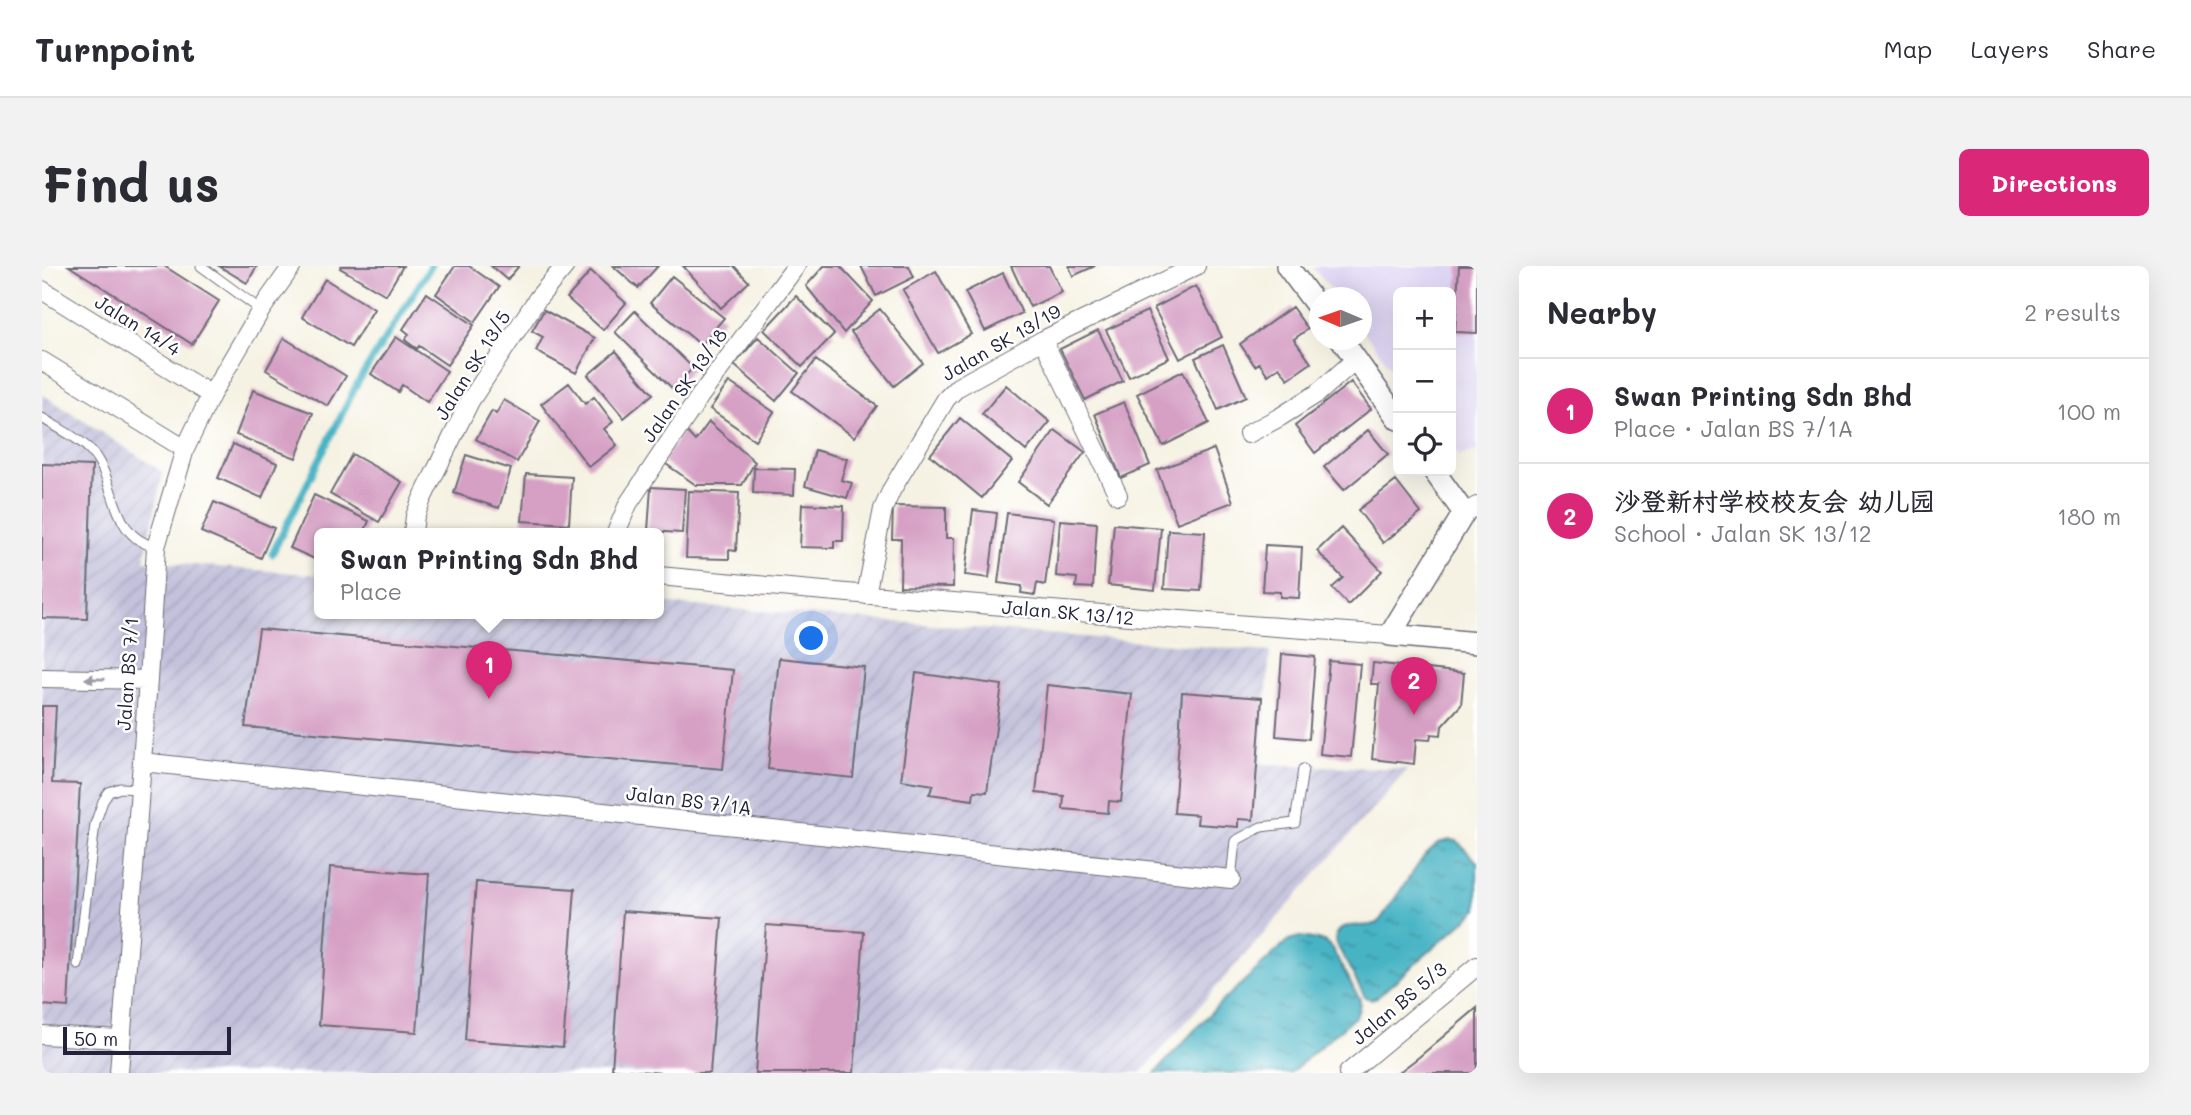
<!DOCTYPE html>
<meta charset="utf-8">
<style>
:root{--surface:#fff;--page:#f2f2f3;--text:#2b2b33;--muted:#7c7c81;--line:#e1e1e2;--accent:#db2777}
body{margin:0;font-family:Mali,"LXGW WenKai TC",sans-serif;background:var(--page);color:var(--text)}
.controls{position:absolute;right:21px;top:21px;display:grid;overflow:hidden;border-radius:10px;box-shadow:0 7px 28px #0002}
.controls button{width:63px;height:63px;display:grid;place-items:center;padding:0;border:0;border-bottom:2px solid var(--line);background:var(--surface);color:var(--text);font:35px sans-serif}
.compass{position:absolute;left:1267px;top:21px;width:63px;height:63px;border-radius:50%;background:var(--surface);box-shadow:0 7px 28px #0002;rotate:272deg}
.scale{position:absolute;left:21px;bottom:18px;width:168px;box-sizing:border-box;padding-left:7px;border:4px solid #22223b;border-top:0;font-size:19px;line-height:24px;white-space:nowrap;color:#22223b;-webkit-text-stroke:5px #fff;paint-order:stroke}
.you{position:absolute;left:770px;top:373px;width:24px;height:24px;margin:-18px;border:5px solid #fff;border-radius:50%;background:#1a73e8;box-shadow:0 0 0 10px #1a73e833}
.badge{display:grid;place-items:center;width:46px;height:46px;border-radius:50%;background:var(--accent);color:#fff;font-size:23px;font-weight:700}
.pin{position:absolute;translate:-50% -58px;filter:drop-shadow(0 2px 4px #0008)}
.pin::after{content:'';position:absolute;top:37px;width:24px;height:21px;background:inherit;clip-path:polygon(0 0,100% 0,50% 100%)}
.popup{position:absolute;left:272px;top:262px;width:350px;height:91px;box-sizing:border-box;display:grid;place-content:center;border-radius:10px;background:var(--surface);filter:drop-shadow(0 2px 5px #0005);font-size:23px;white-space:nowrap;color:var(--muted)}
.popup b{font-size:26px;color:var(--text)}
.popup::after{content:'';position:absolute;left:50%;top:100%;margin-left:-14px;border:14px solid transparent;border-top-color:var(--surface)}
.list{margin:0;padding:0;list-style:none}
h2{display:flex;justify-content:space-between;align-items:center;height:91px;margin:0;padding:0 28px;font-size:30px}
h2 small{font-size:23px;font-weight:400;color:var(--muted)}
.list li{display:grid;grid-template-columns:46px 1fr auto;gap:21px;align-items:center;box-sizing:border-box;height:105px;padding:0 28px;border-top:2px solid var(--line)}
.list b{display:block;font-size:26px;white-space:nowrap}
.list p{margin:0;font-size:23px;white-space:nowrap;color:var(--muted)}
.list em{font-size:23px;font-style:normal;color:var(--muted)}
.icon{flex:none;width:38px;height:38px;fill:none;stroke:currentColor;stroke-width:2;stroke-linecap:round;stroke-linejoin:round}
.map{position:relative;flex:none;width:1435px;height:807px;overflow:hidden;border-radius:10px}
header{display:flex;align-items:center;gap:42px;box-sizing:border-box;height:98px;padding:0 35px;background:var(--surface);border-bottom:2px solid var(--line)}
header strong{font-size:33px}
nav{display:flex;gap:38px;margin-inline-start:auto;font-size:24px}
.intro{display:flex;align-items:center;justify-content:space-between;box-sizing:border-box;height:168px;padding:0 42px}
h1{margin:0;font-size:49px}
.button{padding:18px 32px;border-radius:10px;background:var(--accent);color:#fff;font-size:24px;font-weight:700}
main{display:flex;gap:42px;padding:0 42px}
aside{flex:1;background:var(--surface);border-radius:10px;box-shadow:0 7px 28px #0002}
.map>svg:first-child{display:block}
.built{fill:#dfd5f5}
.industrial{fill:url(#industrial-furrows)}
.water{fill:url(#water-ripples);stroke:#346b80;stroke-width:2}
.lines{fill:none;stroke-linecap:round;stroke-linejoin:round}
.stream{stroke:#47b4c4;stroke-width:7}
.building{fill:#d6a0c5}
.service-casing{stroke:#6c6b76;stroke-width:11}
.minor-casing{stroke:#6c6b76;stroke-width:20}
.tertiary-casing{stroke:#6c6b76;stroke-width:24}
.service{stroke:#fff;stroke-width:9}
.minor{stroke:#fff;stroke-width:18}
.tertiary{stroke:#fff;stroke-width:21}
.oneway{fill:#9c9ca7}
.labels{text-anchor:middle;dominant-baseline:central;stroke-width:5;stroke-linejoin:round;paint-order:stroke}
.street-label{font-size:19px;fill:#22223b;stroke:#fff}
</style>
<header>
<strong>Turnpoint</strong>
<nav><a>Map</a><a>Layers</a><a>Share</a></nav>
</header>
<div class="intro"><h1>Find us</h1><a class="button">Directions</a></div>
<main>
<div class="map">
<svg width="1435" height="807" viewBox="0 0 1435 807">
<defs>
<pattern id="industrial-furrows" width="10" height="10" patternUnits="userSpaceOnUse" patternTransform="scale(1.75)"><rect width="10" height="10" fill="#c3c1db"/><path d="M-1 1l2-2M0 10L10 0M9 11l2-2" fill="none" stroke="#a7a6bd"/></pattern>
<pattern id="water-ripples" width="26" height="14" patternUnits="userSpaceOnUse" patternTransform="scale(1.75)"><rect width="26" height="14" fill="#47b4c4"/><path d="M2 4q2-2 4 0t4 0M15 11q2-2 4 0t4 0" fill="none" stroke="#3b92a0"/></pattern>
</defs>
<rect width="100%" height="100%" fill="#fff"/>
<filter id="ink" filterUnits="userSpaceOnUse"><feTurbulence type="fractalNoise" baseFrequency=".0143" numOctaves="2"/><feDisplacementMap in="SourceGraphic" scale="14" xChannelSelector="R" yChannelSelector="G"/><feConvolveMatrix kernelMatrix="1 2 1 2 8 2 1 2 1" color-interpolation-filters="sRGB"/></filter>
<filter id="wash" filterUnits="userSpaceOnUse"><feTurbulence type="fractalNoise" baseFrequency=".00686" numOctaves="4" result="noise"/><feDisplacementMap in="SourceGraphic" scale="28" xChannelSelector="R" yChannelSelector="G"/><feGaussianBlur stdDeviation="1.57" result="paint"/><feColorMatrix in="noise" values="0 0 0 0 0 0 0 0 0 0 0 0 0 0 0 0 0 1.4 0 .05"/><feComposite in="paint" operator="in"/></filter>
<g filter="url(#wash)">
<rect width="100%" height="100%" fill="#f6f2e3"/>
<path class="built" d="M1270,0H1435V185L1417,190L1409,179V26H1356V111L1320,63V32L1295,31Z"/>
<path class="industrial" d="M0,128L121,206L102,295L277,309V347H617V337L1228,386L1218,498L1366,503L1099,807H0Z"/>
<path class="water" d="M1408,574L1415,575L1435,596V644L1335,731L1329,733L1323,731L1293,675C1297,650 1320,665 1336,657L1383,589L1396,577Z
M1258,671L1282,675L1289,681L1318,734L1317,743L1314,750L1248,807H1113L1172,743L1247,674Z"/>
<g class="lines">
<path class="stream" d="M230,288L316,116L389,0"/>
</g>
<g id="blocks">
<path class="building" d="M27,0H122L177,35L150,78Z
M177,0H215L205,17Z
M299,0H361L344,29L298,2Z
M413,0H427L457,21L433,56L394,28Z
M449,0H477L465,14Z
M571,0H616L596,22Z
M641,0H692L707,16L679,42Z
M782,0H798L831,35L802,67L764,20Z
M819,0H867L872,11L834,30Z
M969,0H1007L1020,26L988,41Z
M1027,0H1053L1031,10Z
M1417,0H1435V67L1413,66Z
M549,5L584,37L561,64L525,32Z
M894,5L929,68L896,87L861,24Z
M961,7L980,47L943,65L923,26Z
M630,10L682,52L659,79L608,37Z
M283,13L332,43L309,81L260,51Z
M1154,20L1180,71L1138,93L1112,42Z
M385,27L432,59L405,99L377,80L375,83L363,74L367,68L361,63Z
M754,30L792,68L760,101L722,64Z
M1250,41L1266,63L1252,73L1269,97L1246,113L1237,101L1226,109L1217,97L1213,100L1198,78Z
M838,43L881,97L852,120L809,66Z
M502,44L553,72L534,107L494,85L501,71L490,65Z
M593,45L651,102L631,123L573,66Z
M1105,45L1127,92L1087,111L1064,64Z
M1056,64L1081,115L1043,134L1018,83Z
M354,71L405,105L385,136L360,119L356,126L329,108Z
M716,71L757,107L734,135L692,99Z
M242,72L304,110L286,140L224,104Z
M1181,79L1204,131L1176,144L1153,92Z
M574,85L611,128L582,152L546,109Z
M774,94L835,140L812,171L750,125Z
M1141,105L1167,157L1121,180L1095,128Z
M687,116L732,146L713,174L668,143Z
M1309,116L1329,143L1273,187L1253,160Z
M527,117L543,138L552,131L571,156L562,163L575,179L547,201L499,138Z
M964,119L1008,156L984,185L940,148Z
M211,124L271,147L254,192L194,169Z
M462,134L498,155L475,196L434,173L450,145L454,148Z
M1082,136L1108,199L1079,212L1053,148Z
M918,152L970,195L940,232L888,189Z
M667,156L713,196L700,219H654L621,196L642,163L653,175Z
M1013,164L1043,186L1005,238L976,216Z
M1326,164L1346,188L1302,224L1282,201Z
M191,178L235,197L220,232L176,212Z
M1172,183L1191,236L1135,257L1115,204Z
M773,184L805,193L799,214L810,217L805,232L763,220Z
M310,188L360,216L337,256L288,228Z
M424,189L469,203L457,242L412,227Z
M0,198L50,200L45,353L0,352Z
M712,202L753,203L752,229L711,227Z
M484,208L530,211L527,258L480,255Z
M1354,215L1379,247L1341,277L1316,244Z
M609,221L643,223L640,267L606,265Z
M647,225L697,227L694,285L687,284V293L644,292Z
M272,229L327,255L322,267H277V295L248,282Z
M172,236L232,262L219,292L159,266Z
M760,238L802,240L801,275H792V282L758,281Z
M851,240L904,241V272H912L911,321L858,320L859,273H850Z
M931,244L955,247L947,312L923,309Z
M965,247L1012,253L1003,319L995,317L993,329L979,327L980,320L956,317Z
M1018,254L1055,257L1051,322L1034,321L1035,312L1014,310Z
M1072,258L1119,262L1113,324L1066,319Z
M1299,262L1340,305L1306,339L1290,322L1301,312L1275,285Z
M1126,264L1163,266L1159,325L1122,323Z
M1223,279L1260,281L1257,332L1238,331V326L1220,325Z
M217,363L691,404L681,503L203,461Z
M1240,388L1273,391L1267,473L1234,470Z
M737,392L822,401L811,512L726,503Z
M1287,395L1318,398L1309,491L1278,488Z
M1331,397L1422,407L1419,439L1400,460L1399,469L1389,468L1388,474L1374,473L1372,498L1330,493L1337,418H1329Z
M874,407L960,419L945,526L932,525L931,534L887,528L892,519L859,514Z
M1005,419L1090,428L1079,536L1067,535L1066,547L1021,543L1022,530L994,527Z
M1140,426L1220,432L1211,554L1196,553V561L1155,558L1156,549L1132,547Z
M0,440H14L10,517L38,518L26,741L0,739Z
M288,601L387,608L375,766L277,759Z
M434,616L533,623L521,781L423,774Z
M581,645L680,652L668,807H621L570,803Z
M724,659L822,666L812,807H713Z
M1435,742V807H1356L1377,791Z"/>
</g>
</g>
<g filter="url(#ink)">
<use href="#blocks" fill-opacity="0" stroke="#6c6b76" stroke-width="2"/>
<g class="lines">
<defs>
<path id="service" d="M159,0L219,44
M0,152C14,161 35,171 46,182C77,211 65,270 114,281
M1189,613L1193,575L1219,561L1253,557L1261,503
M36,699L53,558L61,535L67,526L78,522L98,523"/>
<path id="minor" d="M0,24L169,129
M1001,74L1076,229
M0,95L143,183
M1206,168L1238,151L1276,127L1314,93
M1422,247L1435,240
M371,267L373,250L380,233L428,135L496,32L523,0
M574,267L586,238L658,130L754,0
M617,310C860,333 1104,352 1348,369
M824,329L841,243L850,223L904,133L916,121L1001,74L1154,0
M0,412L106,414
M100,496C463,535 826,576 1189,613
M0,769L79,773
M77,807L106,414L114,281L143,183L169,129L219,44L250,0
M1306,807L1435,700"/>
<path id="tertiary" d="M1245,0L1278,44
M1300,74L1356,153
M1392,205L1422,247L1348,369L1435,377"/>
</defs>
<use href="#service" class="service-casing"/>
<use href="#minor" class="minor-casing"/>
<use href="#tertiary" class="tertiary-casing"/>
<use href="#service" class="service"/>
<use href="#minor" class="minor"/>
<use href="#tertiary" class="tertiary"/>
</g>
<defs><path id="oneway-solid" d="M-6-.8H1V-3.2L6.5 0L1 3.2V.8H-6Z" transform="scale(1.75)"/></defs>
<use class="oneway" href="#oneway-solid" transform="translate(53 413) rotate(-179)"/>
</g>
<g class="labels">
<g class="street-label">
<text transform="translate(96 59) rotate(32)">Jalan 14/4</text>
<text transform="translate(959 76) rotate(-30)">Jalan SK 13/19</text>
<text transform="translate(430 99) rotate(-58)">Jalan SK 13/5</text>
<text transform="translate(642 119) rotate(-55)">Jalan SK 13/18</text>
<text transform="translate(1026 346) rotate(5)">Jalan SK 13/12</text>
<text transform="translate(85 408) rotate(-86)">Jalan BS 7/1</text>
<text transform="translate(647 534) rotate(7)">Jalan BS 7/1A</text>
<text transform="translate(1357 737) rotate(-40)">Jalan BS 5/3</text>
</g>
</g>
</svg>
<div class="controls">
<button>+</button>
<button>−</button>
<button><svg class="icon" aria-label="locate" viewBox="0 0 24 24"><circle cx="12" cy="12" r="6"/><path d="M12 2v4M12 18v4M2 12h4M18 12h4"/></svg></button>
</div>
<svg class="compass" viewBox="-18 -18 36 36"><path d="M0-13l5 13h-10z" fill="#e53935"/><path d="M0 13l5-13h-10z" fill="#7c7c81"/></svg>
<div class="scale">50 m</div>
<div class="you"></div>
<div class="pin badge" style="left:447px;top:433px">1</div>
<div class="popup"><b>Swan Printing Sdn Bhd</b>Place</div>
<div class="pin badge" style="left:1372px;top:449px">2</div>
</div>
<aside>
<h2>Nearby<small>2 results</small></h2>
<ul class="list">
<li><span class="badge">1</span><div><b>Swan Printing Sdn Bhd</b><p>Place · Jalan BS 7/1A</p></div><em>100 m</em></li>
<li><span class="badge">2</span><div><b>沙登新村学校校友会 幼儿园</b><p>School · Jalan SK 13/12</p></div><em>180 m</em></li>
</ul>
</aside>
</main>
